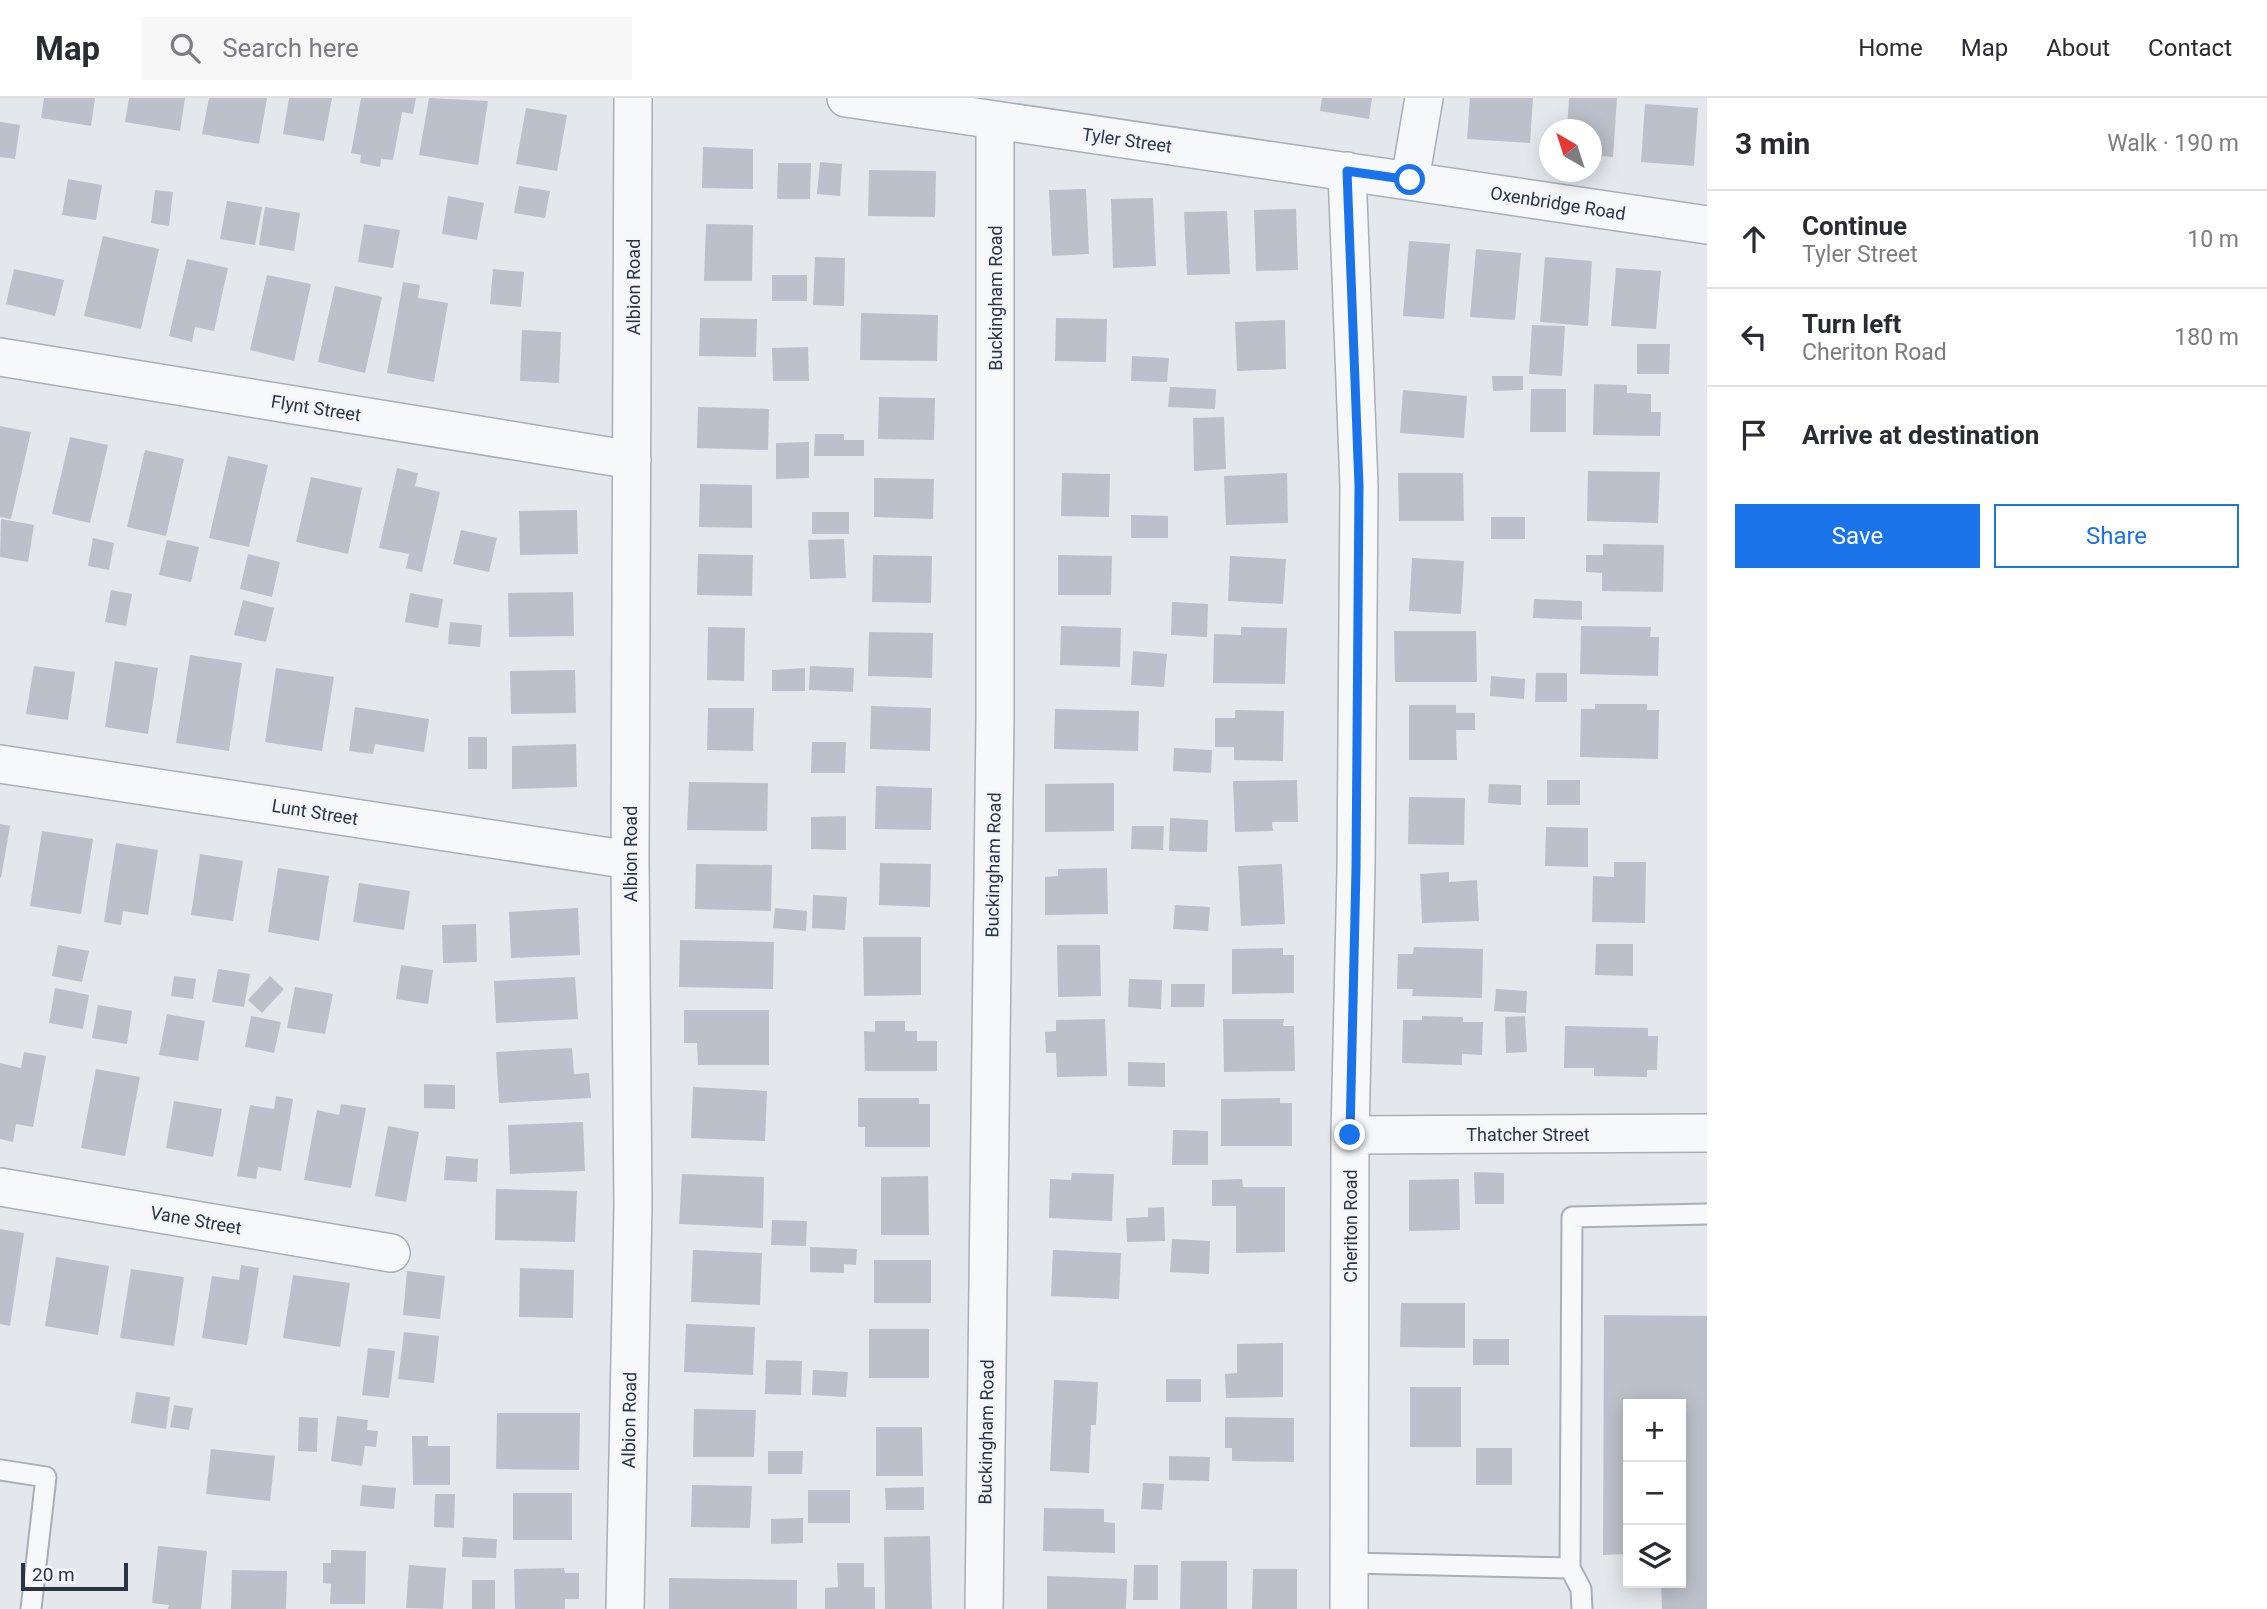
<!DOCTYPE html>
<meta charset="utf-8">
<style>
:root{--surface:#fff;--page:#f7f7f7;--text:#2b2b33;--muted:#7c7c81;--line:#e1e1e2;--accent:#1a73e8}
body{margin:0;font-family:Roboto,sans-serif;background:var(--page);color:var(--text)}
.controls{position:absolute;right:21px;bottom:21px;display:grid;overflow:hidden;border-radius:0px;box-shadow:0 4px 18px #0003}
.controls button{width:63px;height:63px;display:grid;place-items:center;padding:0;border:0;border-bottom:2px solid var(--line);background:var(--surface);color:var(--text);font:35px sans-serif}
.compass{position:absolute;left:1539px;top:21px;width:63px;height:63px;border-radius:50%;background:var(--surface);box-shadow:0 4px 18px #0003;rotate:321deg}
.scale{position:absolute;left:21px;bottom:18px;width:107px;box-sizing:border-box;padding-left:7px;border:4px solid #2b3445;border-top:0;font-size:19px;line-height:24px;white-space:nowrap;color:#2b3445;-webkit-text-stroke:5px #f4f6f9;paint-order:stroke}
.stop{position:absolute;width:21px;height:21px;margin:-16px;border:5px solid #1a73e8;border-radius:50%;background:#fff}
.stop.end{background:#1a73e8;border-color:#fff;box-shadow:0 2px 7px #0008}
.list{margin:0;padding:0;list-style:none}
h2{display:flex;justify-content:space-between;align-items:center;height:91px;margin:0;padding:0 28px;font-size:30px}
h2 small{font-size:23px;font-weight:400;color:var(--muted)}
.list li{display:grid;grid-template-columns:46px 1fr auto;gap:21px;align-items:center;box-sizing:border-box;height:98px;padding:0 28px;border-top:2px solid var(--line)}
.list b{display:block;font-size:26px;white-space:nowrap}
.list p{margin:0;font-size:23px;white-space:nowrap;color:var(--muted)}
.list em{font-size:23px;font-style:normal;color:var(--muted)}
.actions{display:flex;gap:14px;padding:21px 28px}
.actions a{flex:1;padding:16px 0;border:2px solid var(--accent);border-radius:0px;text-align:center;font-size:24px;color:var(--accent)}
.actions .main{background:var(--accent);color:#fff}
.icon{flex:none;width:38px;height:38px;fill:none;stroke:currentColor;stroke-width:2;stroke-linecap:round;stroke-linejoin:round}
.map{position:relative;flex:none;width:1707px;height:1511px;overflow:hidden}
header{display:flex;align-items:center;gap:42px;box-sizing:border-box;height:98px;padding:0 35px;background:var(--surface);border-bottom:2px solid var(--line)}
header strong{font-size:33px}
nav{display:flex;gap:38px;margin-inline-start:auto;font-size:24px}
.search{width:490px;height:63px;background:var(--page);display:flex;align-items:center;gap:18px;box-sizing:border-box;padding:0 24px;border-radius:0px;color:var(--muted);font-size:26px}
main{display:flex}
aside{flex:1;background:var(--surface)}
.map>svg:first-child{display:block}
.building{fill:#bbc0ca}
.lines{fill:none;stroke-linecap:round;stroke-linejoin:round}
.service-casing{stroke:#a9aeb7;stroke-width:23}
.minor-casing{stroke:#a9aeb7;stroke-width:40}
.service{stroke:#f7f8fa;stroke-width:19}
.minor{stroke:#f7f8fa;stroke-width:37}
.route{stroke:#1a73e8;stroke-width:9}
.labels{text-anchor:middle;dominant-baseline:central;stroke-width:5;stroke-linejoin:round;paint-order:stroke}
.street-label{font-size:18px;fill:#2b3445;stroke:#f4f6f9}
</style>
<header>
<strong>Map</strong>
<div class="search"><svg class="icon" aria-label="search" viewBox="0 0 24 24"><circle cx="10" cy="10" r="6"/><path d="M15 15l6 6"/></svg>Search here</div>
<nav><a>Home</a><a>Map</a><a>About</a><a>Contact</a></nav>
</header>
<main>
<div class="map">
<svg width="1707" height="1511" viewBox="0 0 1707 1511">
<rect width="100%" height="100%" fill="#e4e7ec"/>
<path class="building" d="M44,0H95L91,28L41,20Z
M129,0H185L180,33L125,24Z
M209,0H267L259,46L202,36Z
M289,0H332L324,43L283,36Z
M361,0H416L413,16L402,14L393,62L381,61L380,69L360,65L361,57L351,55Z
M429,0L488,3L478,67L419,57Z
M1322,0H1372L1369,21L1320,13Z
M1470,0H1533L1530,45L1467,41Z
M1569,0H1617L1613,59L1591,57V32H1567Z
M1645,6L1698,10L1694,68L1641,64Z
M526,10L567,17L557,73L516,66Z
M0,24L20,27L15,61L0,59Z
M703,49L753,51V91L702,90Z
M820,64L842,66L840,98L817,96Z
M778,65H811L810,101H777Z
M869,72L936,73L935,119L868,118Z
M68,81L102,87L96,122L62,117Z
M519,88L550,93L545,120L514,115Z
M1086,91L1089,156L1052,158L1049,92Z
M155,92L173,94L169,128L151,125Z
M448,98L484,105L477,142L442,136Z
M1153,100L1156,168L1113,170L1111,101Z
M227,103L262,109L255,147L220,141Z
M265,109L300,115L294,153L259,147Z
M1296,111L1298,172L1256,173L1254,112Z
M1227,113L1230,176L1187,177L1184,114Z
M364,126L400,132L393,170L358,164Z
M706,126L753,127L752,183H704Z
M103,138L159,151L141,231L84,218Z
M1409,143L1450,146L1444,221L1403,218Z
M1476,151L1521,155L1515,222L1470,219Z
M815,159L845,160L844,208L813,207Z
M1545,159L1592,163L1588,228L1540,224Z
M187,161L228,170L214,233L195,229L192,244L169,238Z
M1616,170L1661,173L1656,231L1611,228Z
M14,171L64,182L55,218L6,206Z
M493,171L524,174L521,209L490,206Z
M267,177L311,186L294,263L250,252Z
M772,177H807V203H772Z
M403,184L420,187L418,200L448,205L434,284L387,275Z
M335,188L382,199L365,275L318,264Z
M861,215L938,217L937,263L860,262Z
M700,220L757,221L756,259L699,258Z
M1056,220L1107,221L1106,264L1055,263Z
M1285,222L1286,271L1237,273L1235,224Z
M1532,227L1565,228L1562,278L1529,276Z
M522,232L561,234L559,285L520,283Z
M1637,246H1670L1669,276H1637Z
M808,249L809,283H773L772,250Z
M1132,258L1169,260L1167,284L1131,283Z
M1492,278H1523V292L1493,293Z
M1594,286L1627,287V295L1651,296V314H1661L1660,338L1593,337Z
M1170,289L1216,291L1215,311L1168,309Z
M1531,291H1566V334H1530Z
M1403,292L1467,298L1464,340L1400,335Z
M879,299L935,300L934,342L878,341Z
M698,309L769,311L768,352L697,350Z
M1224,319L1226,371L1194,373L1193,320Z
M0,328L31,334L11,421L0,419Z
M815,336H844V342H864V358H814Z
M70,339L108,347L90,425L52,416Z
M809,344V380L776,381V345Z
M145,352L184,361L166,438L127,429Z
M228,358L268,367L249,449L209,440Z
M397,370L418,375L415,388L440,394L422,474L406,470L409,456L379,450Z
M1588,373L1660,374L1658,425L1587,423Z
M1062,375L1110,376L1109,419L1061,418Z
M1287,375L1288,425L1226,427L1224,378Z
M1398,375H1463L1464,423H1399Z
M311,379L362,390L348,456L296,444Z
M874,380L934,381L933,421L874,419Z
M700,386L752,387V430L699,429Z
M577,412L578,456L520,457L519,413Z
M812,414H849V436H812Z
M1131,417L1168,418V440H1131Z
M1491,419H1525V441H1491Z
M1,421L34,427L28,464L0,459Z
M461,432L497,440L489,474L453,466Z
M93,440L114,445L109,472L88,468Z
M844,441L846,480L810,481L808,442Z
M167,442L199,449L191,484L159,477Z
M1603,446L1664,447L1663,494L1602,493V475L1586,474V457H1603Z
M248,456L280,464L272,499L240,491Z
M698,456L753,457L752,498L697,497Z
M873,457L932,458L931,505L872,504Z
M1058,457L1112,458L1111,497H1058Z
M1230,458L1286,461L1283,506L1228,503Z
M1412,460L1464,463L1461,516L1409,513Z
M111,492L132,496L126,528L105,524Z
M573,494L574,538L509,539L508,495Z
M410,495L443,501L438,530L405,524Z
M1534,501L1582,503V522L1533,520Z
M243,502L274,510L266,544L234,537Z
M1172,504L1208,506L1207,539L1171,537Z
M450,524L482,527L480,549L448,546Z
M1061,528L1121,530L1120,569L1060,567Z
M1581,528L1651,529L1650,539H1659L1658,578L1580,576Z
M708,529L745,530L744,583L707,582Z
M1241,529L1287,530L1285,586L1213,585L1214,536L1241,537Z
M1394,533H1476L1477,584H1395Z
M869,534L933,535L932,580L868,578Z
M1133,553L1167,556L1164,589L1131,587Z
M190,557L242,565L229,653L176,645Z
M115,563L158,570L148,636L105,629Z
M34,568L75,574L68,622L26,616Z
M810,568L854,570L853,594L809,592Z
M276,570L334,579L322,653L265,644Z
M805,570V593H772V572Z
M575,572L576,615L511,616L510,573Z
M1536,575H1567V604H1535Z
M1491,578L1525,581L1524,601L1490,598Z
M1595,606H1647V612H1659L1658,661L1580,659L1581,611H1595Z
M1409,607H1456V615H1475V632H1456L1457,662H1409Z
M871,608L931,610L930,653L870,651Z
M355,609L429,621L424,654L375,646L373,656L349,653Z
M708,610H754L753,653L707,652Z
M1055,611L1139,613L1138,653L1054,651Z
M1235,612L1284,613L1283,663L1234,662V649H1215V620H1235Z
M468,639H487V671H468Z
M812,644H846L845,675H811Z
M576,646L577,689L512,691V648Z
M1174,650L1212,652L1211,675L1173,673Z
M1297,682L1298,724H1272L1273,733L1235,734L1233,683Z
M1547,682H1580V707H1547Z
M689,684L768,685L767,733L687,732Z
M1114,685V733L1045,734V686Z
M1489,686L1521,687V707L1488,705Z
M876,688L932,690L931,732L875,731Z
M1409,699L1465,700L1464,747L1408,746Z
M846,718V752L811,751V719Z
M1170,720L1208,722L1207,754L1169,753Z
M0,726L10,728L1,780L0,779Z
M1132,728H1164L1163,752L1131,751Z
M1546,729L1588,730V769L1545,768Z
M42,733L93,741L81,816L30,808Z
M116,745L158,752L148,817L123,813L121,827L104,824Z
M200,756L243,763L233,823L191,817Z
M1614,764H1646L1645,825L1592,824L1593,778L1614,779Z
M880,765L931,766L930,809L879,807Z
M696,766L772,767L771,813L695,811Z
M1282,766L1285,826L1241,828L1238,768Z
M278,770L329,778L319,843L268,834Z
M1107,770L1108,816L1045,817V779L1058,778V771Z
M1449,774V784L1477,782L1479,823L1422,825L1420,776Z
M359,785L410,793L404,832L353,824Z
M813,797L847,799L845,832L812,830Z
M1175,807L1210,809L1208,833L1173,831Z
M578,810L580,857L511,860L509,814Z
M775,810L807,813L806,833L773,830Z
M476,826L477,864L443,865L442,827Z
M863,839H921V897L864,898Z
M680,842L774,844L773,891L679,889Z
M1596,846H1633V878L1595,877Z
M58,847L89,853L82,884L52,878Z
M1057,847H1100L1101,898L1058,899Z
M1414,849L1483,851L1482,900L1412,898L1413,891H1397L1398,856H1413Z
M1283,850V857H1294V895L1232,896V851Z
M401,867L433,872L428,906L396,901Z
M218,871L250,876L244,909L212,904Z
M174,878L196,881L193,901L171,898Z
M270,878L284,891L262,915L248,902Z
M575,879L578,921L496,925L494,883Z
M1129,881L1162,882L1161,911L1128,909Z
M1171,886H1205L1204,909H1171Z
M295,889L333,896L325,936L287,930Z
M55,890L89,897L83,931L49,925Z
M1496,891L1527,893L1526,915L1494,913Z
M98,907L132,913L127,946L92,940Z
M684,912H769V967H698L697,945H684Z
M167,916L205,923L198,963L159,957Z
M251,918L281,924L274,955L245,949Z
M1422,918L1463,919V924H1483L1482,957L1462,956V967L1402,965L1403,922H1422Z
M1525,918L1527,954L1506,955L1505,919Z
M1105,921L1107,978L1057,979L1056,955H1046L1045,934L1056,933V922Z
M1223,921H1284L1283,928H1294L1295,973L1224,974Z
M875,923H905V933H917V943H937V973H865L864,933L875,934Z
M1565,928L1648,930V938H1658L1657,972H1647V979L1594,978V970H1564Z
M572,950L574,976L589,975L591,1000L499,1005L496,954Z
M24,954L46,958L33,1029L16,1026L13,1044L0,1041V965L21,970Z
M1128,964L1165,965V989L1128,988Z
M96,971L140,979L125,1058L81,1050Z
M424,986L455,987V1011L424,1010Z
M693,989L767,993L765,1043L691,1040Z
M276,998L293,1001L281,1073L258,1069L256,1081L237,1078L250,1007L274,1011Z
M858,1000H919V1006H930V1049H865V1029H858Z
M1280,1000V1005H1292V1048H1221V1001Z
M174,1003L222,1011L213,1059L166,1050Z
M341,1006L366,1010L351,1090L304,1082L317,1012L339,1017Z
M583,1024L585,1073L510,1076L508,1027Z
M388,1028L419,1034L406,1104L375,1098Z
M1173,1032L1208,1033V1067H1172Z
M446,1058L478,1061L477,1084L444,1082Z
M1474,1074L1504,1075V1106H1475Z
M1072,1075L1114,1076L1112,1123L1049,1120L1050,1081L1071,1082Z
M682,1076L764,1079L763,1130L679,1126Z
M928,1078L929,1137H881V1079Z
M1242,1081L1243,1089H1285V1154L1236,1155V1108H1212V1082Z
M1459,1081L1460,1132L1409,1133V1082Z
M496,1091L577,1093L575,1144L495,1142Z
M1164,1109L1165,1143L1127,1144L1126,1120L1148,1119V1110Z
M772,1122L807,1123L806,1148L771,1147Z
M0,1131L24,1135L10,1228L0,1226Z
M1172,1141L1210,1143L1209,1176L1170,1174Z
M810,1149L857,1151L856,1167L844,1166V1175L810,1174Z
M693,1152L762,1155L760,1207L691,1204Z
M1053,1152L1121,1155L1119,1201L1051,1198Z
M56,1159L109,1168L98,1237L45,1228Z
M874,1162H931V1205H874Z
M241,1167L259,1170L247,1247L202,1240L212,1178L239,1182Z
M520,1170L574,1172L573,1220L519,1219Z
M131,1171L184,1179L174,1248L120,1240Z
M407,1173L445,1178L440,1221L403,1217Z
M293,1177L350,1185L340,1249L283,1240Z
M1401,1205H1465V1250L1400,1249Z
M1604,1217L1707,1218V1511H1662L1661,1485H1681V1306H1628V1456L1603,1457Z
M686,1226L755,1229L753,1277L684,1274Z
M869,1231H929V1280H869Z
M404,1234L439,1238L434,1285L398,1281Z
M1473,1241H1509V1267H1473Z
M1283,1245V1299L1226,1300L1225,1276L1237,1275V1246Z
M368,1250L395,1253L389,1300L362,1297Z
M766,1262L802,1263L801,1297L765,1296Z
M813,1272L848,1274L846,1299L812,1297Z
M1166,1281H1201V1304H1166Z
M1054,1282L1098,1284L1096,1327H1091L1089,1375L1050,1373Z
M1410,1289H1461V1349H1410Z
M136,1294L170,1299L166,1331L131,1325Z
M174,1307L193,1310L189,1332L170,1329Z
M694,1311L756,1312L754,1359H693Z
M497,1315H580L579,1372L496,1371Z
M337,1318L368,1322L367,1332L378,1333L376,1349L365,1348L362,1368L331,1363Z
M299,1319L318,1320L317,1354L298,1353Z
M1225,1319L1294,1320V1364L1232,1363V1350H1225Z
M876,1329H922L923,1378H876Z
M412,1338H428V1348H450V1387H413Z
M1476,1350H1512V1387H1476Z
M211,1351L275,1358L270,1403L206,1396Z
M768,1353H803L802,1376H768Z
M1169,1358L1210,1359L1209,1383L1169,1382Z
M1143,1385L1164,1386L1162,1412L1141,1411Z
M362,1387L396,1390L394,1411L360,1408Z
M692,1387L752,1388L750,1430L691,1429Z
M924,1389V1412H886L885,1390Z
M808,1392H850V1425H808Z
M513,1395H572V1442H513Z
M435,1396H455L454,1430L434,1429Z
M1044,1410L1104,1411V1424L1115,1425V1455L1043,1453Z
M803,1420V1445L771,1446V1421Z
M930,1438L932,1511H885L884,1439Z
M463,1439L497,1441L496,1460L462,1459Z
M158,1448L207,1453L201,1511H168L169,1507L152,1505Z
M331,1452L366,1453L365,1506H330L331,1486L323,1485V1465H331Z
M1181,1463H1227V1511H1180Z
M837,1465H864V1489H875V1511H825V1490L838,1489Z
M409,1467L446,1470L443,1511L406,1510Z
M1134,1467H1158V1502H1133Z
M564,1470L565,1475H579V1501H565V1511H515L514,1471Z
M1253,1471H1297V1511H1252Z
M232,1472L287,1473L286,1511H231Z
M1047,1478L1127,1481L1126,1511H1047Z
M669,1480L797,1482V1511H669Z
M472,1482H495V1511H472Z"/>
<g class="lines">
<defs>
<path id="service" d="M1,1372L46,1379L31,1511
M1349,1465L1570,1470
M1582,1511L1581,1491L1570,1470L1572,1119L1707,1116"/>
<path id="minor" d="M846,0L1707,127
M1347,73L1359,388L1356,771L1350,1037L1349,1511
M1410,82L1424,0
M0,259L632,362
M0,666L630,762
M1350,1037L1707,1035
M0,1089L391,1155
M625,1511L633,1108L630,762L633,0
M984,1511L995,620V23"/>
</defs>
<use href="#service" class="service-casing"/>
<use href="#minor" class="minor-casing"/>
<use href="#service" class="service"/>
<use href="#minor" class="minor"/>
</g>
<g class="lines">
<path class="route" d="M1350,1037L1356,771L1359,388L1347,73L1410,82"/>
</g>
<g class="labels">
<g class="street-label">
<text transform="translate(1127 42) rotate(8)">Tyler Street</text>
<text transform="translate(1558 105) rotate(9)">Oxenbridge Road</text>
<text transform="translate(633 189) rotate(-90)">Albion Road</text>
<text transform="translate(995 200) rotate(-90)">Buckingham Road</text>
<text transform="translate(316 310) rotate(9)">Flynt Street</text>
<text transform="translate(315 714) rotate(9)">Lunt Street</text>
<text transform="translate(630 756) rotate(-90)">Albion Road</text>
<text transform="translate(993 767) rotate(-89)">Buckingham Road</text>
<text x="1528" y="1036">Thatcher Street</text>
<text transform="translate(196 1122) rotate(10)">Vane Street</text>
<text transform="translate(1350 1128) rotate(-90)">Cheriton Road</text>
<text transform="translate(629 1322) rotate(-89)">Albion Road</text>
<text transform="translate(986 1334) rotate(-89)">Buckingham Road</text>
</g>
</g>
</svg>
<div class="controls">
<button>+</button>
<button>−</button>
<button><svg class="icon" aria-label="layers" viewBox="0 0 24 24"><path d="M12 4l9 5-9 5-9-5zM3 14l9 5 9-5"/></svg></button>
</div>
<svg class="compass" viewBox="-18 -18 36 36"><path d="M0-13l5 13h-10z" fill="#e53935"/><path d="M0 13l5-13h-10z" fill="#7c7c81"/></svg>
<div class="scale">20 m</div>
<div class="stop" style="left:1410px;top:82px"></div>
<div class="stop end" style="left:1350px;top:1037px"></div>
</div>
<aside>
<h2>3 min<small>Walk · 190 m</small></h2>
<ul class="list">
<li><svg class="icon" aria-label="ahead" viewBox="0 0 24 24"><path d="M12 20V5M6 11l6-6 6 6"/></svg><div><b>Continue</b><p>Tyler Street</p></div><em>10 m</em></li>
<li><svg class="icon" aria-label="left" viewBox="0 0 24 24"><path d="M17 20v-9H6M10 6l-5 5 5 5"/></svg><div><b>Turn left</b><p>Cheriton Road</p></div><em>180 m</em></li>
<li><svg class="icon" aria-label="arrive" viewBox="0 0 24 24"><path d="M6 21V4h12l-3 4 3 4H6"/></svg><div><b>Arrive at destination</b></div></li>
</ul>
<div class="actions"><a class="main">Save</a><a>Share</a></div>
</aside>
</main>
